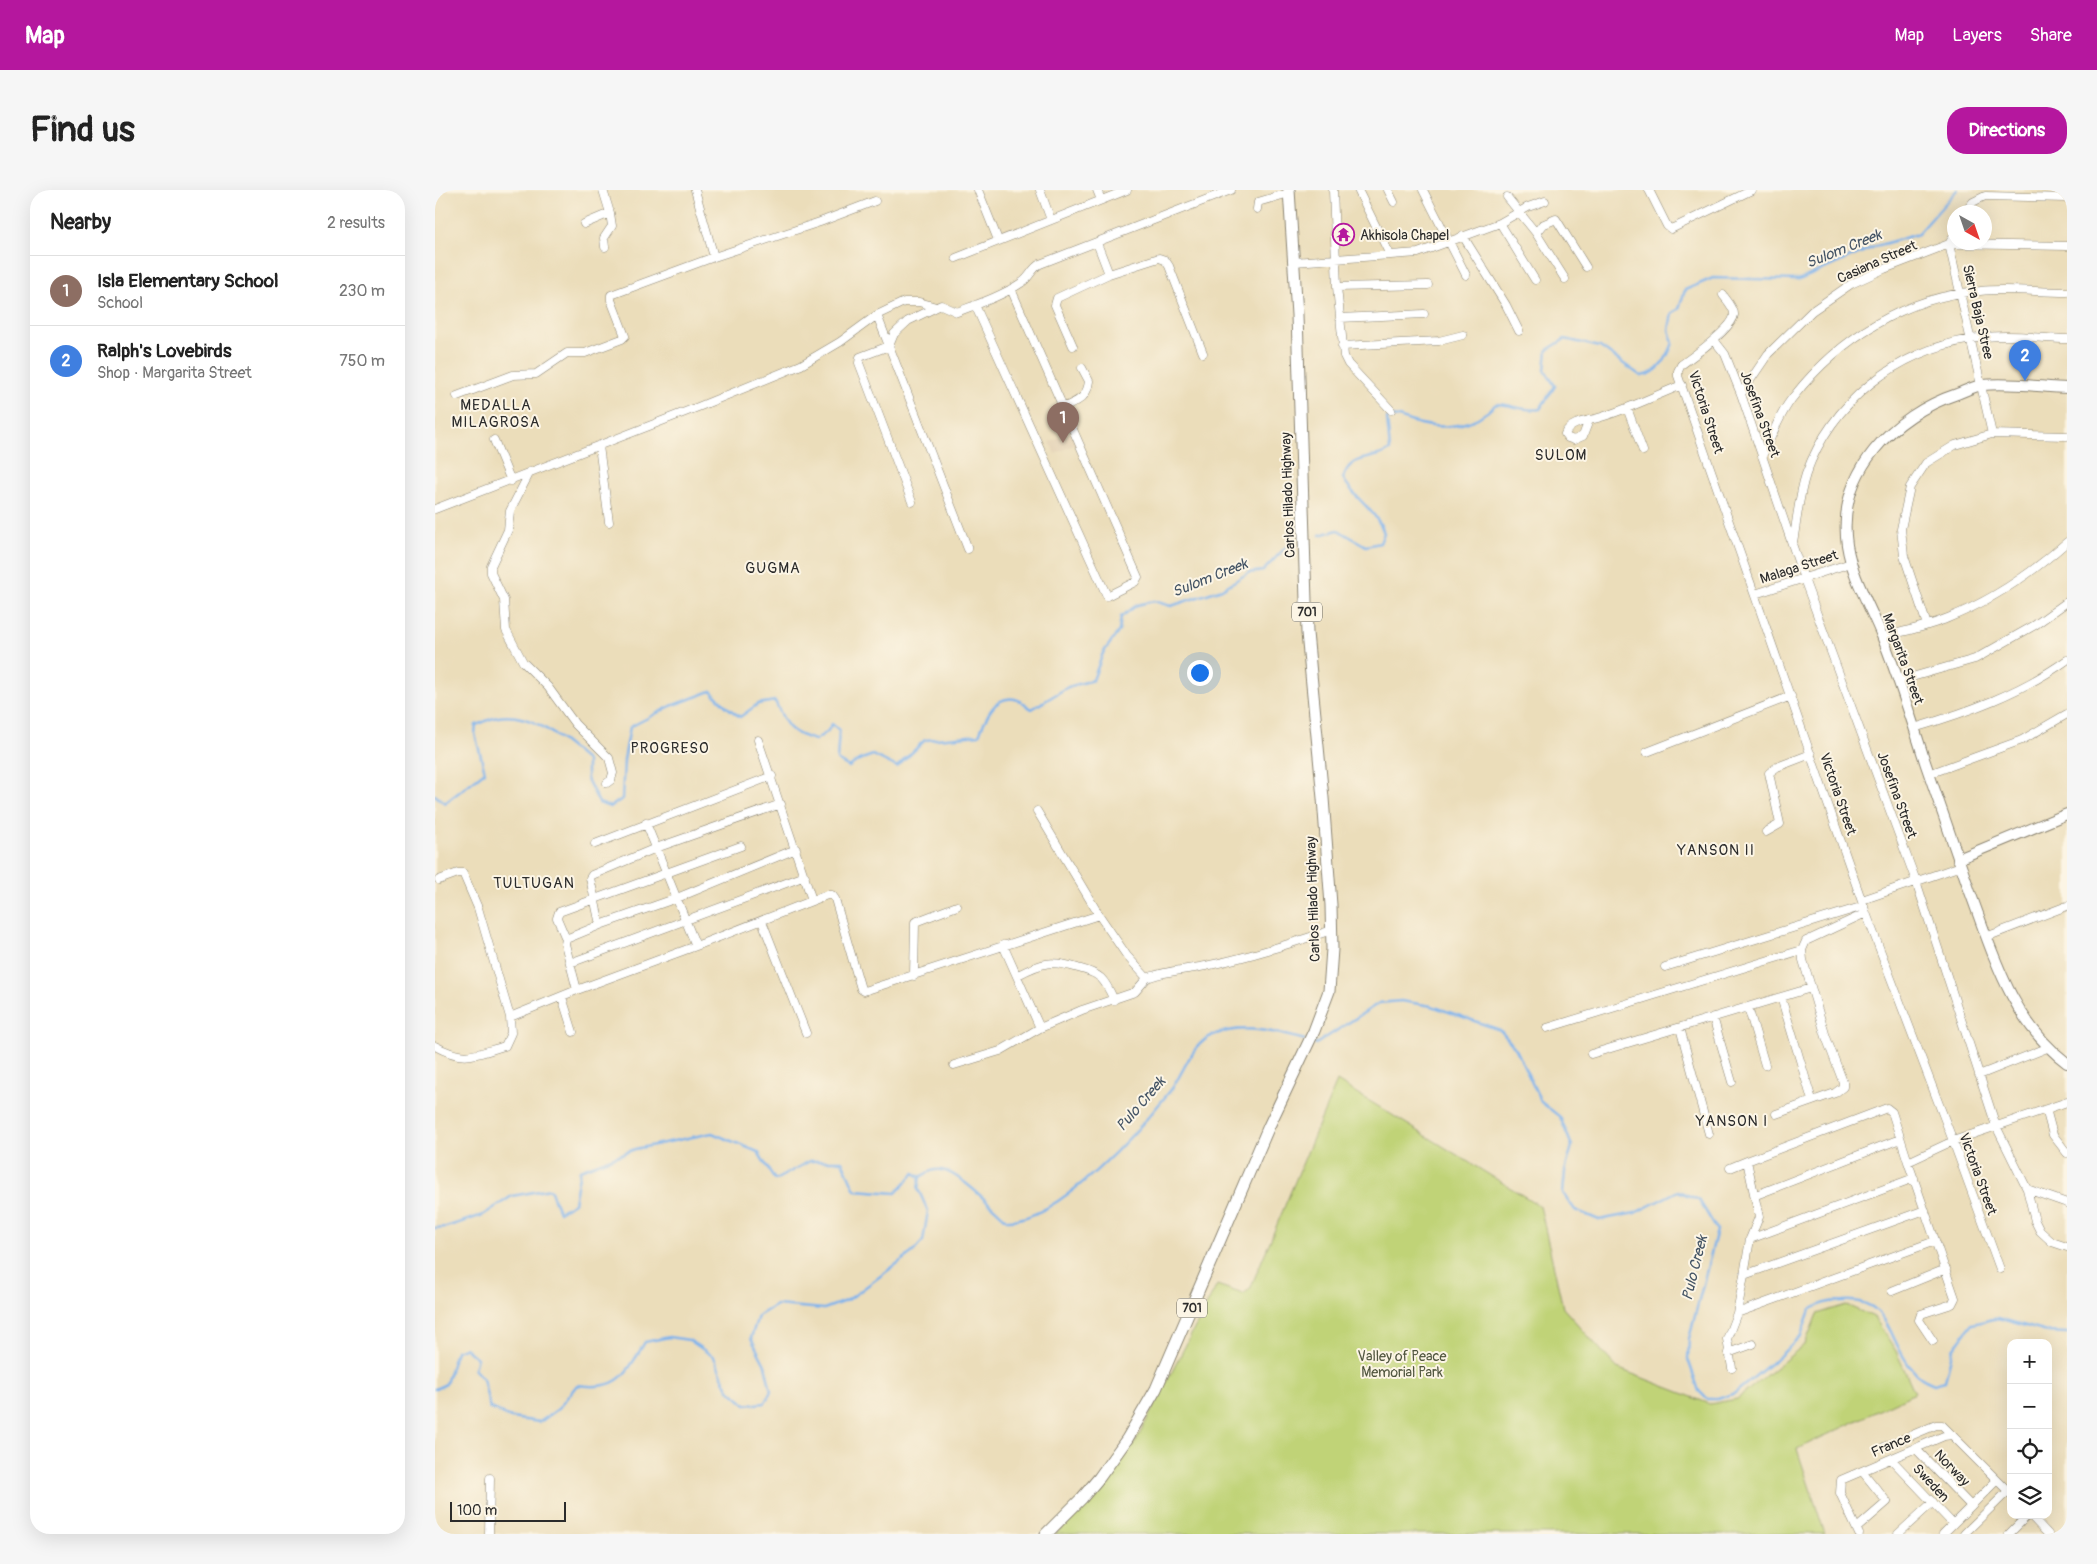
<!DOCTYPE html>
<meta charset="utf-8">
<style>
:root{--surface:#fff;--page:#f6f6f6;--text:#222;--muted:#767676;--line:#e0e0e0;--accent:#b5179e}
body{margin:0;font-family:Pangolin,sans-serif;background:var(--page);color:var(--text)}
.controls{position:absolute;right:15px;bottom:15px;display:grid;overflow:hidden;border-radius:10px;box-shadow:0 5px 20px #0002}
.controls button{width:45px;height:45px;display:grid;place-items:center;padding:0;border:0;border-bottom:1px solid var(--line);background:var(--surface);color:var(--text);font:25px sans-serif}
.compass{position:absolute;left:1512px;top:15px;width:45px;height:45px;border-radius:50%;background:var(--surface);box-shadow:0 5px 20px #0002;rotate:140deg}
.scale{position:absolute;left:15px;bottom:12px;width:116px;box-sizing:border-box;padding-left:5px;border:2px solid #2b2b2b;border-top:0;font-size:14px;line-height:18px;white-space:nowrap;color:#2b2b2b;-webkit-text-stroke:4px #fcf5e5;paint-order:stroke}
.you{position:absolute;left:764px;top:482px;width:18px;height:18px;margin:-12px;border:4px solid #fff;border-radius:50%;background:#1a73e8;box-shadow:0 0 0 8px #1a73e833}
.badge{display:grid;place-items:center;width:32px;height:32px;border-radius:50%;background:var(--accent);color:#fff;font-size:16px;font-weight:700}
.pin{position:absolute;translate:-50% -41px;filter:drop-shadow(0 1px 2px #0008)}
.pin::after{content:'';position:absolute;top:26px;width:18px;height:15px;background:inherit;clip-path:polygon(0 0,100% 0,50% 100%)}
.list{margin:0;padding:0;list-style:none}
h2{display:flex;justify-content:space-between;align-items:center;height:65px;margin:0;padding:0 20px;font-size:21px}
h2 small{font-size:16px;font-weight:400;color:var(--muted)}
.list li{display:grid;grid-template-columns:32px 1fr auto;gap:15px;align-items:center;box-sizing:border-box;height:70px;padding:0 20px;border-top:1px solid var(--line)}
.list b{display:block;font-size:19px;white-space:nowrap}
.list p{margin:0;font-size:16px;white-space:nowrap;color:var(--muted)}
.list em{font-size:16px;font-style:normal;color:var(--muted)}
.icon{flex:none;width:28px;height:28px;fill:none;stroke:currentColor;stroke-width:2;stroke-linecap:round;stroke-linejoin:round}
.map{position:relative;flex:none;width:1632px;height:1344px;overflow:hidden;border-radius:20px}
header{display:flex;align-items:center;gap:30px;box-sizing:border-box;height:70px;padding:0 25px;background:var(--accent);color:#fff}
header strong{font-size:24px}
nav{display:flex;gap:28px;margin-inline-start:auto;font-size:18px}
.intro{display:flex;align-items:center;justify-content:space-between;box-sizing:border-box;height:120px;padding:0 30px}
h1{margin:0;font-size:35px}
.button{padding:12px 22px;border-radius:20px;background:var(--accent);color:#fff;font-size:18px;font-weight:700}
main{display:flex;gap:30px;padding:0 30px}
aside{flex:1;background:var(--surface);border-radius:20px;box-shadow:0 5px 20px #0002}
.map>svg:first-child{display:block}
.built{fill:#e3d1b4}
.green{fill:#c0d377;stroke:#767f51}
.lines{fill:none;stroke-linecap:round;stroke-linejoin:round}
.stream{stroke:#7eb3ec;stroke-width:2.5}
.street-casing{stroke:#8b8472;stroke-width:9}
.secondary-casing{stroke:#8b8472;stroke-width:12}
.primary-casing{stroke:#8b8472;stroke-width:13}
.street{stroke:#fff;stroke-width:8}
.secondary{stroke:#fff;stroke-width:10}
.primary{stroke:#fff;stroke-width:11}
.labels{text-anchor:middle;dominant-baseline:central;stroke-width:4;stroke-linejoin:round;paint-order:stroke}
.shield{fill:#fcf5e5;stroke:#6a6863;stroke-width:1}
.shield-label{font-size:12px;font-weight:bold;fill:#2b2b2b}
.poi-label{font-size:14px;fill:#2b2b2b;stroke:#fcf5e5;text-anchor:start}
.street-label{font-size:14px;fill:#2b2b2b;stroke:#fcf5e5}
.park-label{font-size:14px;fill:#50553e;stroke:#fcf5e5}
.water-label{font-size:15px;font-style:italic;fill:#445465;stroke:#fcf5e5}
.neighbourhood-label{font-size:15px;letter-spacing:1px;fill:#2b2b2b;stroke:#fcf5e5}
</style>
<header>
<strong>Map</strong>
<nav><a>Map</a><a>Layers</a><a>Share</a></nav>
</header>
<div class="intro"><h1>Find us</h1><a class="button">Directions</a></div>
<main>
<aside>
<h2>Nearby<small>2 results</small></h2>
<ul class="list">
<li><span class="badge" style="background:#8d6e63">1</span><div><b>Isla Elementary School</b><p>School</p></div><em>230 m</em></li>
<li><span class="badge" style="background:#3f7fe0">2</span><div><b>Ralph's Lovebirds</b><p>Shop · Margarita Street</p></div><em>750 m</em></li>
</ul>
</aside>
<div class="map">
<svg width="1632" height="1344" viewBox="0 0 1632 1344">
<rect width="100%" height="100%" fill="#fcf5e5"/>
<filter id="ink" filterUnits="userSpaceOnUse"><feTurbulence type="fractalNoise" baseFrequency=".02" numOctaves="2"/><feDisplacementMap in="SourceGraphic" scale="10" xChannelSelector="R" yChannelSelector="G"/><feConvolveMatrix kernelMatrix="1 2 1 2 8 2 1 2 1" color-interpolation-filters="sRGB"/></filter>
<filter id="wash" filterUnits="userSpaceOnUse"><feTurbulence type="fractalNoise" baseFrequency=".0096" numOctaves="4" result="noise"/><feDisplacementMap in="SourceGraphic" scale="20" xChannelSelector="R" yChannelSelector="G"/><feGaussianBlur stdDeviation="1.12" result="paint"/><feColorMatrix in="noise" values="0 0 0 0 0 0 0 0 0 0 0 0 0 0 0 0 0 1.4 0 .05"/><feComposite in="paint" operator="in"/></filter>
<g filter="url(#wash)">
<rect width="100%" height="100%" fill="#ebddba"/>
<path class="built" d="M636,242L641,254L620,264L615,252Z"/>
<path class="green" d="M902,891L1105,1016L1128,1118L1182,1178L1275,1214L1302,1209L1370,1154L1382,1124L1411,1115L1439,1127L1461,1161L1480,1203L1362,1259L1390,1344H620L647,1321L701,1251L782,1095L808,1104L815,1099Z"/>
<g class="lines">
<path class="stream" d="M885,345L903,340L931,356L945,353L949,343C942,321 919,309 908,288C916,263 936,272 955,260L952,228C963,224 967,229 978,232C1009,241 1039,237 1061,214C1076,214 1090,222 1105,219L1120,196L1110,180L1112,160L1130,149L1165,157L1206,186C1224,184 1232,168 1238,153L1234,140L1237,123L1244,119L1250,100L1278,88L1364,90L1441,56L1483,44L1522,0
M0,605L10,613L50,582L40,544L41,535C48,533 56,528 63,527C99,521 127,551 152,571V589L164,613L175,617L187,609L189,570L195,537L236,516L276,501L292,517L305,527L323,514L340,511C351,536 353,543 380,550L392,542L397,534L404,540L402,570L414,577L424,570L438,565L462,577L490,550L544,545C550,529 559,505 580,509C585,510 592,516 597,519L633,497L658,490L668,463L684,441L686,427L702,415L719,411L736,416L787,399L813,383L828,381L851,357L860,354
M877,852L881,854L944,813L966,811L997,816L1065,840L1081,859L1106,912L1125,927L1137,956L1130,981L1128,1003L1140,1020L1164,1030L1200,1023L1243,1001L1264,1010L1282,1040L1254,1149L1253,1169L1264,1201L1272,1209H1283L1300,1203L1347,1164L1366,1145L1375,1120C1387,1113 1394,1111 1408,1111C1456,1107 1453,1152 1477,1179C1483,1187 1490,1190 1499,1194L1510,1191L1518,1159L1537,1134L1563,1128L1612,1142L1632,1143
M0,1038L11,1037L48,1025L77,1006L115,999L124,1022L139,1013L145,980L200,959L277,943L323,962L340,990L375,971H407L420,1000L461,1003L479,983L485,987
M0,1199L11,1194L21,1161L30,1158L42,1168L39,1179L48,1189L55,1218L76,1228L105,1232L123,1219L142,1195C185,1201 190,1185 210,1152L234,1147L254,1150L279,1167L293,1199L311,1215L330,1213L336,1201L330,1175L316,1148L323,1126L341,1115L389,1119L413,1110L478,1062L488,1051L493,1021L483,999L485,987C492,983 497,979 506,980C524,982 558,1018 572,1030C623,1032 704,940 735,901C750,882 755,853 781,844C811,834 841,842 870,850"/>
</g>
</g>
<g filter="url(#ink)">
<g class="lines">
<defs>
<path id="street" d="M260,0L279,67L385,32L440,11
M543,0L563,50
M605,0L616,30
M662,0L666,10
M898,0L902,97L909,166L913,174L956,220
M923,0L955,65
M953,0L959,12
M988,0L1031,85
M1214,0L1232,36L1236,39L1317,0
M1072,7L1101,43L1130,89
M822,19L823,12L854,3
M1530,22L1538,12L1550,6L1632,8
M1065,33L1100,90
M149,34L175,23L168,0
M1101,43L1107,35L1121,29L1151,77
M1028,46L1071,115L1084,141
M662,53L674,84
M1514,54L1557,244
M1514,54L1520,44
M170,57L169,48L177,36L175,23
M521,68L692,0
M859,72L983,63L1065,33L1093,17L1110,11
M902,97L993,95
M1288,105C1291,109 1300,119 1299,125C1298,138 1257,167 1246,175L1243,181V186L1431,723L1518,951L1565,1079
M540,115L672,406L700,392L703,387L576,99
M442,125L533,359
M905,128L989,124
M1279,150L1290,164L1306,204L1369,389L1481,691L1561,936L1592,999L1600,1031L1605,1041L1617,1052L1632,1057
M638,156L620,115L622,108L674,84L724,68L730,70L734,76L768,163
M907,156L1004,151L1028,145
M1306,204L1333,164L1377,121L1416,94L1449,79L1514,54L1632,56
M22,206L78,185L101,184L132,163H150L187,149L190,146L176,110V105L279,67
M628,218C642,211 652,209 654,191L647,178
M1192,218L1208,261
M1154,230L1148,246L1139,250L1133,248L1130,244C1135,232 1152,231 1163,228C1192,220 1219,206 1247,195
M59,250L76,291
M164,256L174,332
M1327,266C1337,247 1345,222 1359,206C1404,149 1471,106 1545,101C1573,98 1603,102 1632,102
M95,282L75,321L73,340L56,376V383L69,410L71,440L88,472L113,497L140,534L174,568L178,583L176,590L172,593
M477,312L424,173L425,167L454,156L459,144L473,131L506,115L522,122C543,114 567,106 586,93C595,88 596,79 605,74L796,0
M0,319L263,217L366,175L405,152L442,125L469,112H484L501,117
M1358,352C1362,330 1364,305 1371,284C1397,212 1461,161 1537,149C1567,143 1601,148 1632,149
M1320,404L1416,373
M1492,435L1469,366L1466,339L1475,297L1491,273L1520,255L1557,244L1632,246
M1447,447C1469,441 1492,437 1513,428C1558,410 1596,384 1632,352
M1463,491L1540,469L1600,435L1632,412
M1479,538C1533,522 1586,503 1632,470
M323,550L377,710
M1212,562L1356,506
M1494,584L1587,550L1632,524
M602,621L664,725
M211,633L261,756
M1331,642L1345,634L1334,583L1342,577L1376,564
M160,654L337,586
M361,659L242,708L165,735L131,749L130,754L142,800L261,756L392,705H397L400,709L426,799L429,801L664,725L692,766L712,788L700,802L647,820L605,838L565,861L519,875
M4,690L23,683H28L43,718L75,827L142,800
M1427,710L1526,676
M327,731L371,843
M165,735L155,688L157,685L221,658L346,614
M1551,747L1632,716
M131,749L122,728L124,722L306,656
M568,755L605,838
M135,773L370,686
M1230,777L1429,716
M583,785C608,772 616,770 643,778C666,784 669,788 679,810
M479,786L480,732L522,716
M712,788C732,780 754,780 775,775C817,766 857,753 897,740
M127,807L138,842
M1346,807L1377,910
M1313,817L1330,875
M1278,827L1297,892
M1112,838L1367,760
M1245,838L1274,944
M0,856C31,873 40,864 70,856L76,843L75,827
M1156,864L1376,798
M1544,885L1612,858
M1611,919L1618,945L1632,963
M1341,924L1400,903L1408,897V892L1391,847L1368,770L1367,760L1371,751L1431,723
M1295,978L1312,971
M1592,999L1632,1013
M1321,1005L1465,949
M1315,1049L1479,988
M1309,1085L1315,1049L1324,1027L1312,971L1452,918L1457,922L1473,972
M1457,1101L1511,1079
M1302,1123L1309,1085L1490,1020
M1498,1151L1484,1130L1486,1124L1517,1114L1520,1108L1473,972L1518,951L1632,912
M1293,1163L1318,1154
M1297,1178L1292,1149L1302,1123L1500,1051
M1449,1257L1501,1235H1507L1576,1304
M1480,1258L1536,1316
M1456,1269L1518,1334
M1595,1325L1613,1344
M1422,1338L1452,1312L1427,1281
M54,1344L55,1288
M1424,1344L1405,1303L1406,1290L1509,1246L1517,1245
M1463,1344L1498,1312
M1508,1344L1562,1290
M1529,1344L1573,1301
M1574,1344L1593,1325"/>
<path id="secondary" d="M1632,198C1607,197 1571,192 1548,195C1539,196 1530,201 1522,204C1459,225 1401,282 1412,355C1417,387 1435,416 1447,446C1463,487 1477,530 1490,572C1505,616 1520,659 1535,702C1558,764 1577,832 1632,873
M1523,669L1632,624"/>
<path id="primary" d="M611,1344L647,1308L664,1288L692,1249L721,1199L834,936L879,841L894,801L897,759L896,715L888,608L872,443L862,125L854,0"/>
</defs>
<use href="#street" class="street-casing"/>
<use href="#secondary" class="secondary-casing"/>
<use href="#primary" class="primary-casing"/>
<use href="#street" class="street"/>
<use href="#secondary" class="secondary"/>
<use href="#primary" class="primary"/>
</g>
</g>
<defs>
<symbol id="temple-ring" viewBox="-11 -11 22 22"><circle r="9.5" fill="#fcf5e5" stroke="#b5179e" stroke-width="1.5"/><path d="M0-6L5-2H3V0L6.5 2.5H4V6H1.5V3h-3V6H-4V2.5H-6.5L-3 0V-2H-5Z" fill="#b5179e"/></symbol>
</defs>
<g fill-rule="evenodd">
<use href="#temple-ring" x="896" y="32" width="25" height="25"/>
</g>
<g class="labels">
<g class="shield">
<rect x="857" y="412.5" width="30" height="19" rx="4"/>
<rect x="742" y="1108.5" width="30" height="19" rx="4"/>
</g>
<g class="shield-label">
<text x="872" y="422">701</text>
<text x="757" y="1118">701</text>
</g>
<g class="poi-label">
<text x="925" y="45">Akhisola Chapel</text>
</g>
<g class="street-label">
<text transform="translate(1442 72) rotate(-24)">Casiana Street</text>
<text transform="translate(1543 122) rotate(77)">Sierra Baja Stree</text>
<text transform="translate(1271 222) rotate(72)">Victoria Street</text>
<text transform="translate(1325 224) rotate(70)">Josefina Street</text>
<text transform="translate(853 305) rotate(-92)">Carlos Hilado Highway</text>
<text transform="translate(1364 377) rotate(-18)">Malaga Street</text>
<text transform="translate(1468 469) rotate(70)">Margarita Street</text>
<text transform="translate(1403 604) rotate(71)">Victoria Street</text>
<text transform="translate(1462 605) rotate(70)">Josefina Street</text>
<text transform="translate(878 709) rotate(-92)">Carlos Hilado Highway</text>
<text transform="translate(1543 984) rotate(70)">Victoria Street</text>
<text transform="translate(1456 1255) rotate(-23)">France</text>
<text transform="translate(1517 1278) rotate(46)">Norway</text>
<text transform="translate(1496 1293) rotate(47)">Sweden</text>
</g>
<g class="park-label">
<text x="967" y="1166">Valley of Peace<tspan x="967" dy="16">Memorial Park</tspan></text>
</g>
<g class="water-label">
<text transform="translate(1409 59) rotate(-22)">Sulom Creek</text>
<text transform="translate(775 388) rotate(-22)">Sulom Creek</text>
<text transform="translate(706 914) rotate(-49)">Pulo Creek</text>
<text transform="translate(1260 1078) rotate(-76)">Pulo Creek</text>
</g>
<g class="neighbourhood-label">
<text x="61" y="215">MEDALLA<tspan x="61" dy="17">MILAGROSA</tspan></text>
<text x="1126" y="265">SULOM</text>
<text x="338" y="378">GUGMA</text>
<text x="235" y="558">PROGRESO</text>
<text x="1281" y="660">YANSON II</text>
<text x="99" y="693">TULTUGAN</text>
<text x="1297" y="931">YANSON I</text>
</g>
</g>
</svg>
<div class="controls">
<button>+</button>
<button>−</button>
<button><svg class="icon" aria-label="locate" viewBox="0 0 24 24"><circle cx="12" cy="12" r="6"/><path d="M12 2v4M12 18v4M2 12h4M18 12h4"/></svg></button>
<button><svg class="icon" aria-label="layers" viewBox="0 0 24 24"><path d="M12 4l9 5-9 5-9-5zM3 14l9 5 9-5"/></svg></button>
</div>
<svg class="compass" viewBox="-18 -18 36 36"><path d="M0-13l5 13h-10z" fill="#e53935"/><path d="M0 13l5-13h-10z" fill="#767676"/></svg>
<div class="scale">100 m</div>
<div class="you"></div>
<div class="pin badge" style="left:628px;top:253px;background:#8d6e63">1</div>
<div class="pin badge" style="left:1590px;top:191px;background:#3f7fe0">2</div>
</div>
</main>
